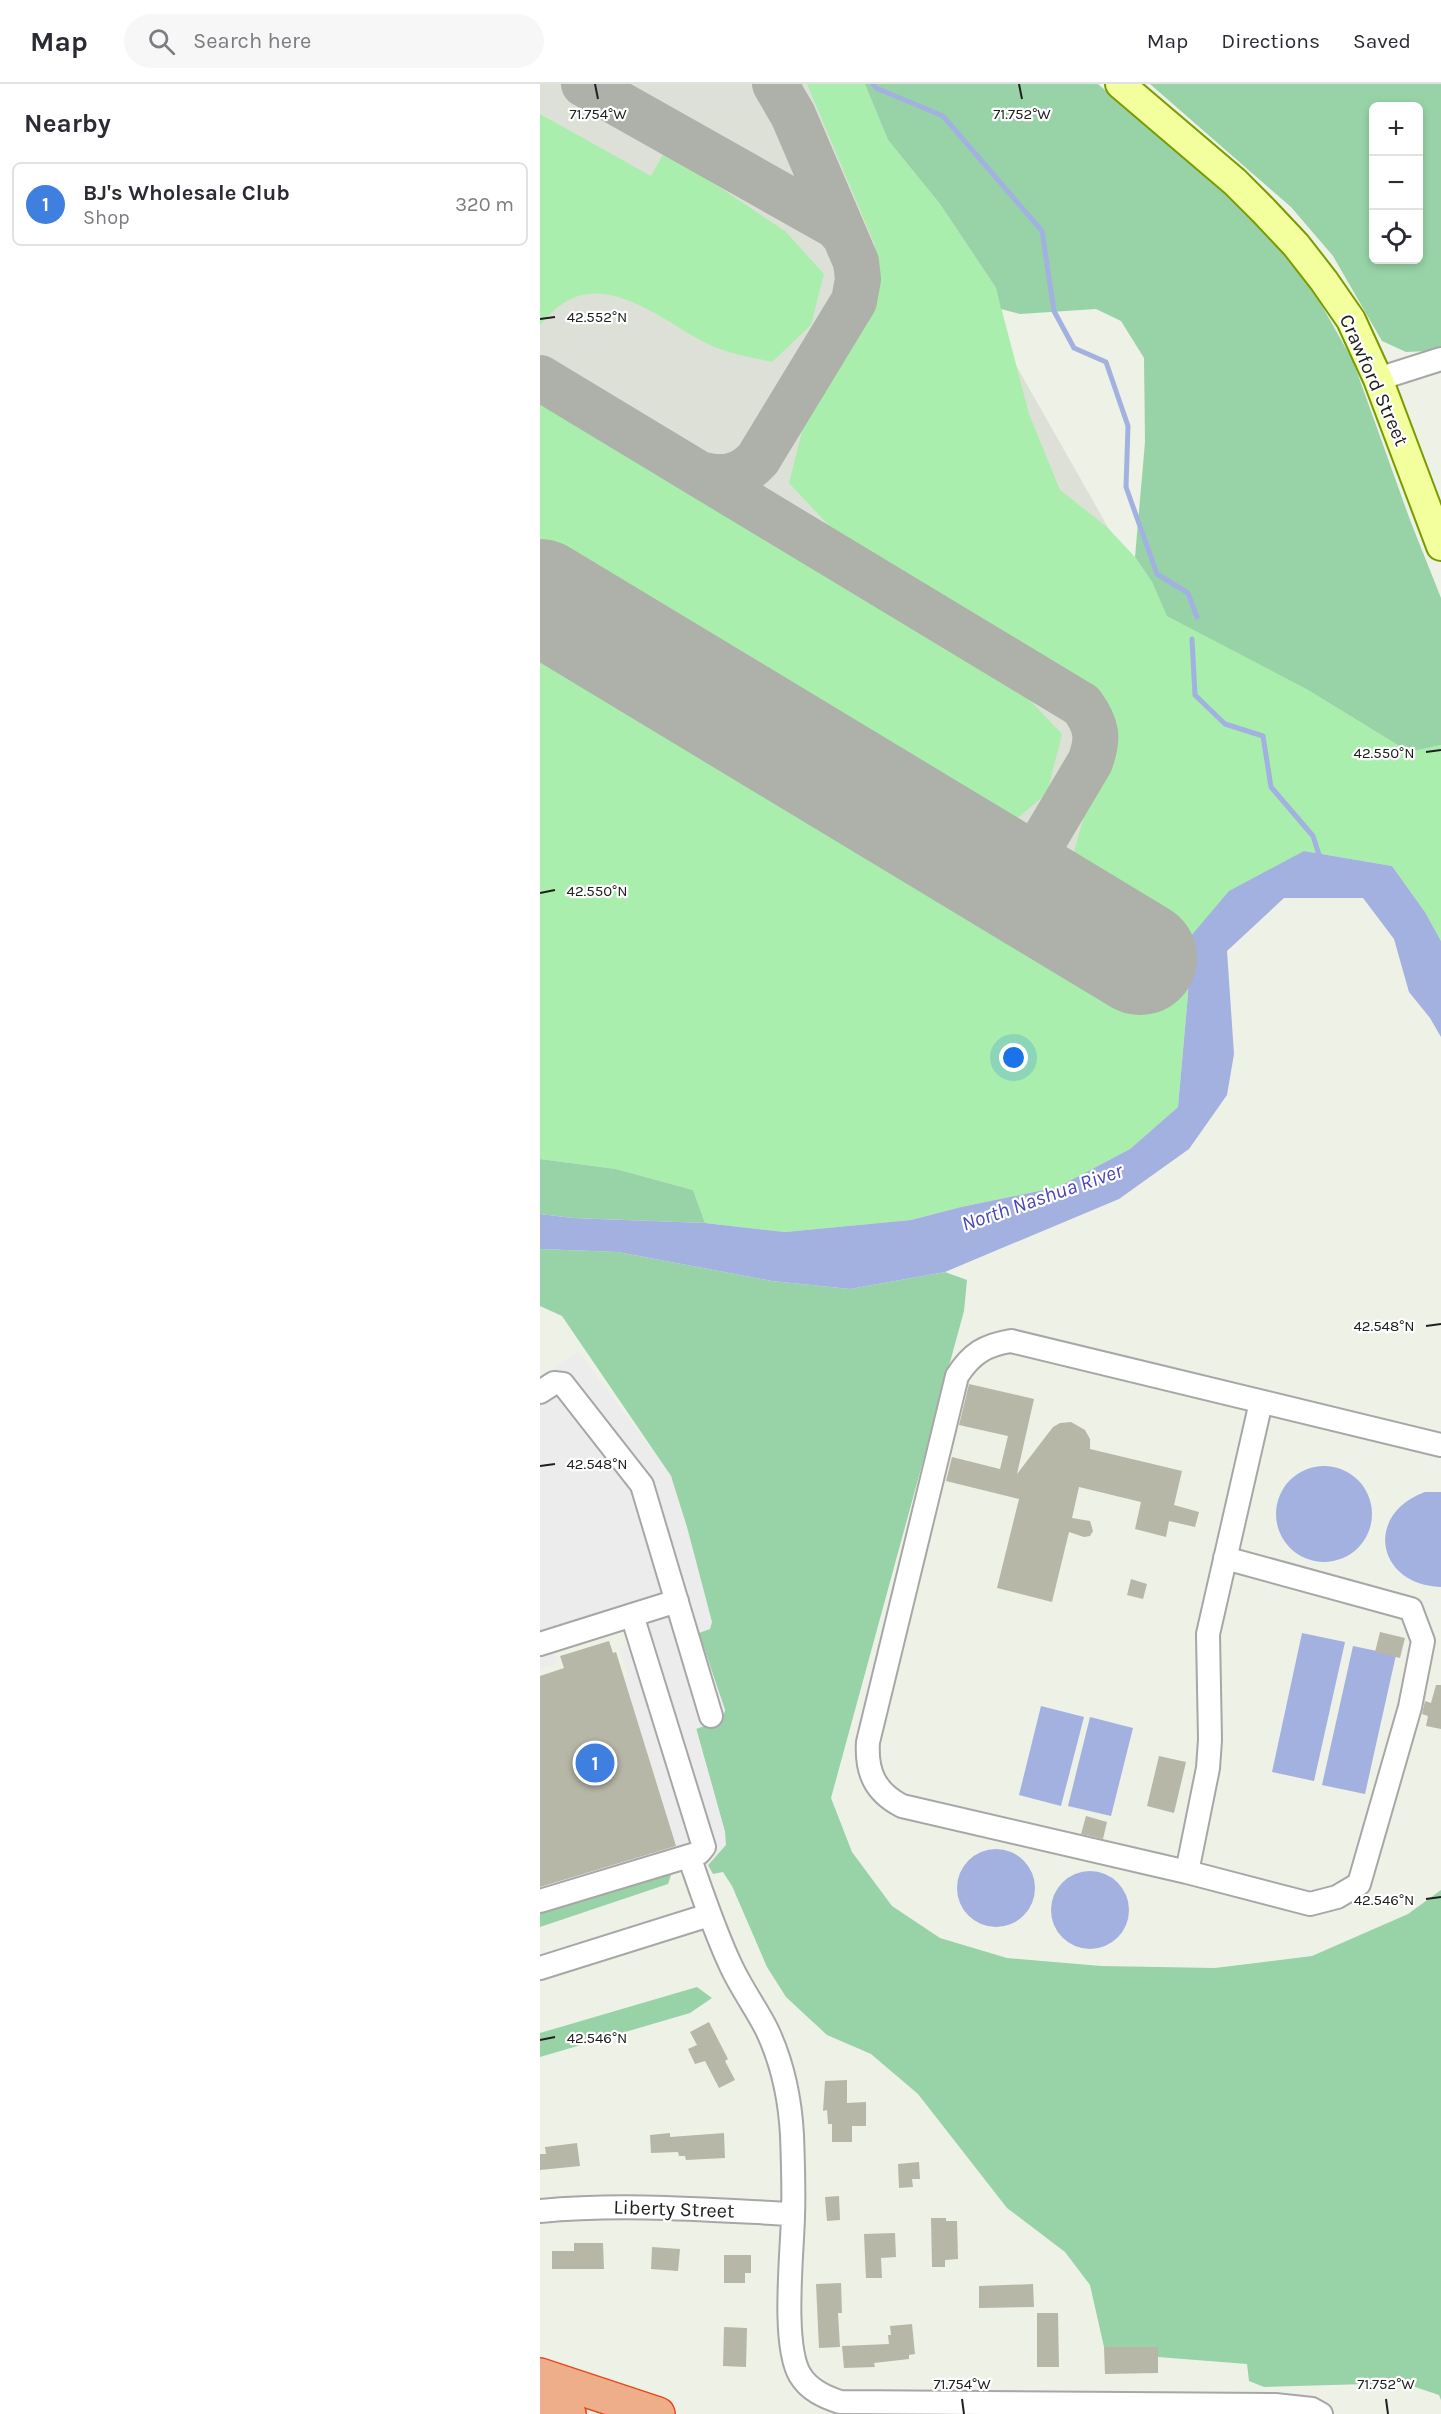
<!DOCTYPE html>
<meta charset="utf-8">
<style>
:root{--surface:#fff;--page:#f7f7f7;--text:#2b2b33;--muted:#7c7c81;--line:#e1e1e2;--accent:#2563eb}
body{margin:0;font-family:Karla,sans-serif;background:var(--page);color:var(--text)}
.controls{position:absolute;right:18px;top:18px;display:grid;overflow:hidden;border-radius:9px;box-shadow:0 3px 9px #0003}
.controls button{width:54px;height:54px;display:grid;place-items:center;padding:0;border:0;border-bottom:2px solid var(--line);background:var(--surface);color:var(--text);font:30px sans-serif}
.you{position:absolute;left:474px;top:974px;width:21px;height:21px;margin:-15px;border:4px solid #fff;border-radius:50%;background:#1a73e8;box-shadow:0 0 0 9px #1a73e833}
.badge{display:grid;place-items:center;width:39px;height:39px;border-radius:50%;background:var(--accent);color:#fff;font-size:20px;font-weight:700}
.pin{position:absolute;translate:-50% -50%;border:3px solid #fff;box-shadow:0 2px 6px #0006}
.list{margin:0;padding:0;list-style:none}
h2{display:flex;justify-content:space-between;align-items:center;height:78px;margin:0;padding:0 24px;font-size:26px}
h2 small{font-size:20px;font-weight:400;color:var(--muted)}
.list li{display:grid;grid-template-columns:39px 1fr auto;gap:18px;align-items:center;box-sizing:border-box;height:84px;margin:0 12px 12px;padding:0 12px;border:2px solid var(--line);border-radius:9px}
.list b{display:block;font-size:22px;white-space:nowrap}
.list p{margin:0;font-size:20px;white-space:nowrap;color:var(--muted)}
.list em{font-size:20px;font-style:normal;color:var(--muted)}
.icon{flex:none;width:33px;height:33px;fill:none;stroke:currentColor;stroke-width:2;stroke-linecap:round;stroke-linejoin:round}
.map{position:relative;flex:none;width:901px;height:2330px;overflow:hidden}
header{display:flex;align-items:center;gap:36px;box-sizing:border-box;height:84px;padding:0 30px;background:var(--surface);border-bottom:2px solid var(--line)}
header strong{font-size:28px}
nav{display:flex;gap:33px;margin-inline-start:auto;font-size:21px}
.search{width:420px;height:54px;background:var(--page);display:flex;align-items:center;gap:15px;box-sizing:border-box;padding:0 21px;border-radius:33px;color:var(--muted);font-size:22px}
main{display:flex}
aside{flex:1;background:var(--surface)}
.map>svg:first-child{display:block}
.airport{fill:#dde0d7}
.grass{fill:#a9eead}
.forest{fill:#98d3a7;fill-rule:evenodd}
.parking{fill:#ececec}
.water{fill:#a3b1e1}
.lines{fill:none;stroke-linecap:round;stroke-linejoin:round}
.stream{stroke:#a3b1e1;stroke-width:5}
.taxiway{stroke:#aeb0aa;stroke-width:46}
.runway{stroke:#aeb0aa;stroke-width:114}
.building{fill:#b7b7a7}
.minor-casing{stroke:#a7a7a7;stroke-width:26}
.major-casing{stroke:#789c00;stroke-width:32}
.highway-casing{stroke:#e7471a;stroke-width:36}
.minor{stroke:#fff;stroke-width:22}
.major{stroke:#f3ff9d;stroke-width:28}
.highway{stroke:#edae89;stroke-width:33}
.ticks{fill:none;stroke:#202020;stroke-width:2}
.labels{text-anchor:middle;dominant-baseline:central;stroke-width:4.5;stroke-linejoin:round;paint-order:stroke}
.street-label{font-size:20px;fill:#202020;stroke:#fff}
.water-label{font-size:21px;font-style:italic;fill:#4b45b7;stroke:#fff}
.ticks-label{font-size:15px;text-anchor:middle;fill:#202020;stroke:#fff;stroke-width:4.5;stroke-linejoin:round;paint-order:stroke}
</style>
<header>
<strong>Map</strong>
<div class="search"><svg class="icon" aria-label="search" viewBox="0 0 24 24"><circle cx="10" cy="10" r="6"/><path d="M15 15l6 6"/></svg>Search here</div>
<nav><a>Map</a><a>Directions</a><a>Saved</a></nav>
</header>
<main>
<aside>
<h2>Nearby<small></small></h2>
<ul class="list">
<li><span class="badge" style="background:#3f7fe0">1</span><div><b>BJ's Wholesale Club</b><p>Shop</p></div><em>320 m</em></li>
</ul>
</aside>
<div class="map">
<svg width="901" height="2330" viewBox="0 0 901 2330">
<rect width="100%" height="100%" fill="#eef1e6"/>
<path class="airport" d="M0,0H326L348,56L640,570L735,747L595,903L524,931L0,652Z"/>
<path class="grass" d="M267,0H325L348,56L400,120L456,204L489,330L520,406L567,443L595,473L612,498L627,531L768,606L869,668L901,661V857L885,828L852,782L764,767L650,853L648,910L638,1023L590,1065L518,1103L421,1123L371,1136L245,1148L165,1139L153,1106L76,1085L0,1075V557L583,909L623,840L530,784C536,762 541,739 549,718C558,696 573,672 571,648C570,634 561,622 553,611L293,446L249,399L264,339L329,221L337,201L339,182L334,159Z
M0,30L111,92L125,67L245,147L284,190L271,241L232,278C212,273 189,270 170,261C130,242 73,190 27,217C16,223 8,232 0,241Z
M0,310L360,527L483,609L522,650L507,709L465,745L0,466Z"/>
<path class="forest" d="M325,0H558L698,119L768,197L813,277L870,436L901,514V661L869,668L768,606L627,532L612,498L595,473L605,358L604,274L581,237L556,225L480,230L461,225L456,204L400,120L348,56Z
M610,0H901V263L888,267L866,268L842,257L793,172L751,123ZM834,22H878V176H834Z
M0,1075L76,1085L153,1106L165,1139L33,1134L0,1130Z
M0,1165L78,1168L232,1197L310,1205L405,1188L427,1196L424,1227L291,1714L312,1768L352,1822L400,1854L467,1874L561,1882L675,1884L772,1872L868,1830L901,1806V2316L899,2311L863,2299L724,2303L709,2297L707,2280L618,2273V2263H564L550,2201L525,2168L467,2124L378,2010L331,1970L287,1951L246,1913L227,1883L192,1802L183,1788L173,1790L168,1781L175,1773L185,1748L156,1644L182,1636L185,1626L158,1549L131,1392L22,1232L0,1222Z
M131,1791L128,1800L0,1843V1829L121,1792Z
M157,1903L172,1914L150,1929L0,1973V1949Z"/>
<path class="parking" d="M38,1267L131,1392L147,1443L172,1538L170,1545L159,1549L185,1626L182,1636L156,1645L185,1748L186,1761L168,1781L144,1789L83,1594L88,1592L79,1565L91,1561L86,1545L12,1565L17,1580L0,1585V1296Z"/>
<path class="water" d="M764,767L852,782L885,828L901,857V953L890,934L869,908L854,855L823,814H744L687,867L694,970L687,1011L649,1065L579,1115L405,1188L310,1205L232,1197L78,1168L0,1165V1130L33,1134L165,1139L245,1148L371,1136L421,1123L518,1103L590,1065L638,1023L648,910L650,853L689,807Z
M736 1430a48 48 0 1 1 96 0a48 48 0 1 1-96 0Z
M885,1408H901V1503C836,1501 824,1430 885,1408Z
M762,1549L805,1558L774,1697L732,1688Z
M813,1562L856,1571L825,1710L782,1701Z
M501,1622L544,1633L521,1722L479,1711Z
M550,1633L593,1644L571,1732L528,1722Z
M417 1804a39 39 0 1 1 78 0a39 39 0 1 1-78 0Z
M511 1826a39 39 0 1 1 78 0a39 39 0 1 1-78 0Z"/>
<g class="lines">
<path class="stream" d="M333,0L336,4L403,32L502,147L514,227L534,264L566,278L588,342L586,403L617,490L648,509L657,533
M652,555L655,611L685,640L723,652L731,703L773,752L780,774"/>
<path class="taxiway" d="M44,0L296,142L304,151
M0,294L542,621C557,642 559,654 550,678L502,759C479,784 461,781 431,771
M159,390C183,396 201,394 218,375L314,217L318,195L316,178L253,31L235,0"/>
<path class="runway" d="M0,512L600,874"/>
</g>
<path class="building" d="M429,1300L494,1315L477,1390L513,1343L520,1339L531,1338L545,1346L550,1355V1365L642,1387L634,1421L659,1428L655,1443L629,1437L626,1453L595,1445L601,1418L539,1403L532,1434L550,1437L553,1447L550,1452L544,1453L529,1448L512,1518L457,1504L479,1415L406,1397L412,1373L460,1385L468,1352L419,1341Z
M591,1495L607,1500L603,1515L587,1511Z
M840,1548L865,1554L860,1574L835,1568Z
M69,1557L73,1569L76,1568L136,1762L0,1803V1592L24,1584L20,1572Z
M896,1601H901V1645L886,1642L888,1632L882,1630L885,1617L891,1619Z
M619,1672L646,1678L634,1729L607,1722Z
M546,1732L567,1738L563,1755L541,1750Z
M169,1938L188,1975L185,1977L195,1996L179,2004L165,1977L155,1980L148,1965L157,1961L150,1948Z
M307,1996V2019L326,2018V2042H312V2058H292V2040H288L287,2026L283,2027L285,1997Z
M130,2049V2053L184,2049L185,2074L146,2076L145,2072H139L138,2068L111,2069L110,2051Z
M37,2059L40,2082L0,2086V2070H6L5,2063Z
M379,2078L380,2095H372L373,2103L359,2104L358,2080Z
M299,2112L300,2136L287,2137L285,2113Z
M391,2134H406V2137H417L418,2175L405,2176V2183H392Z
M355,2149L356,2173L341,2174L342,2194H326L324,2150Z
M34,2159H63L64,2185H12V2167H34Z
M112,2163L140,2165L138,2187L111,2185Z
M184,2171H211V2189H205V2199H184Z
M301,2199L302,2229H298L300,2263L279,2264L276,2200Z
M493,2200L494,2223L439,2224V2202Z
M497,2229H518L519,2283H497Z
M372,2240L375,2270L369,2271V2275L334,2279L335,2283L304,2284L302,2262L349,2260L348,2251H351L350,2242Z
M184,2243L207,2244L206,2283L183,2282Z
M564,2263H618V2289L565,2290Z"/>
<g class="lines">
<defs>
<path id="minor" d="M838,295L901,275
M0,1308L14,1299L23,1300L102,1401L171,1632
M721,1318L668,1550L670,1656L668,1684L647,1788L362,1722C335,1708 326,1688 328,1658L417,1292C431,1270 445,1261 471,1257L901,1361
M0,1560L137,1517
M149,1772C162,1809 174,1846 191,1882C201,1904 216,1924 227,1946C243,1980 250,2014 252,2051C253,2078 254,2106 253,2133C252,2170 242,2261 260,2291C269,2306 284,2313 300,2318L735,2321L772,2325L781,2330
M647,1788L770,1820L797,1813L819,1800L870,1623L883,1557L871,1525L685,1474
M0,1817L159,1769L164,1763L92,1531
M0,1884L169,1831
M0,2127C84,2119 169,2126 253,2130"/>
<path id="major" d="M580,0L695,98L723,126L756,161L784,197L811,236L838,295L901,462"/>
<path id="highway" d="M0,2291L118,2330
M0,2321L29,2330"/>
</defs>
<use href="#minor" class="minor-casing"/>
<use href="#major" class="major-casing"/>
<use href="#highway" class="highway-casing"/>
<use href="#minor" class="minor"/>
<use href="#major" class="major"/>
<use href="#highway" class="highway"/>
</g>
<path class="ticks" d="M55,0L58,15M479,0L482,15M0,235L15,233M886,668L901,666M0,809L15,806M886,1242L901,1240M0,1382L15,1380M886,1815L901,1813M0,1956L15,1953M422,2315L424,2330M846,2315L848,2330"/>
<g class="labels">
<g class="street-label">
<text transform="translate(834 296) rotate(66)">Crawford Street</text>
<text transform="translate(134 2125) rotate(2)">Liberty Street</text>
</g>
<g class="water-label">
<text transform="translate(502 1113) rotate(-19)">North Nashua River</text>
</g>
</g>
<g class="ticks-label">
<text x="58" y="35">71.754°W</text>
<text x="482" y="35">71.752°W</text>
<text x="57" y="238">42.552°N</text>
<text x="844" y="674">42.550°N</text>
<text x="57" y="812">42.550°N</text>
<text x="844" y="1247">42.548°N</text>
<text x="57" y="1385">42.548°N</text>
<text x="844" y="1821">42.546°N</text>
<text x="57" y="1959">42.546°N</text>
<text x="422" y="2305">71.754°W</text>
<text x="846" y="2305">71.752°W</text>
</g>
</svg>
<div class="controls">
<button>+</button>
<button>−</button>
<button><svg class="icon" aria-label="locate" viewBox="0 0 24 24"><circle cx="12" cy="12" r="6"/><path d="M12 2v4M12 18v4M2 12h4M18 12h4"/></svg></button>
</div>
<div class="you"></div>
<div class="pin badge" style="left:55px;top:1679px;background:#3f7fe0">1</div>
</div>
</main>
